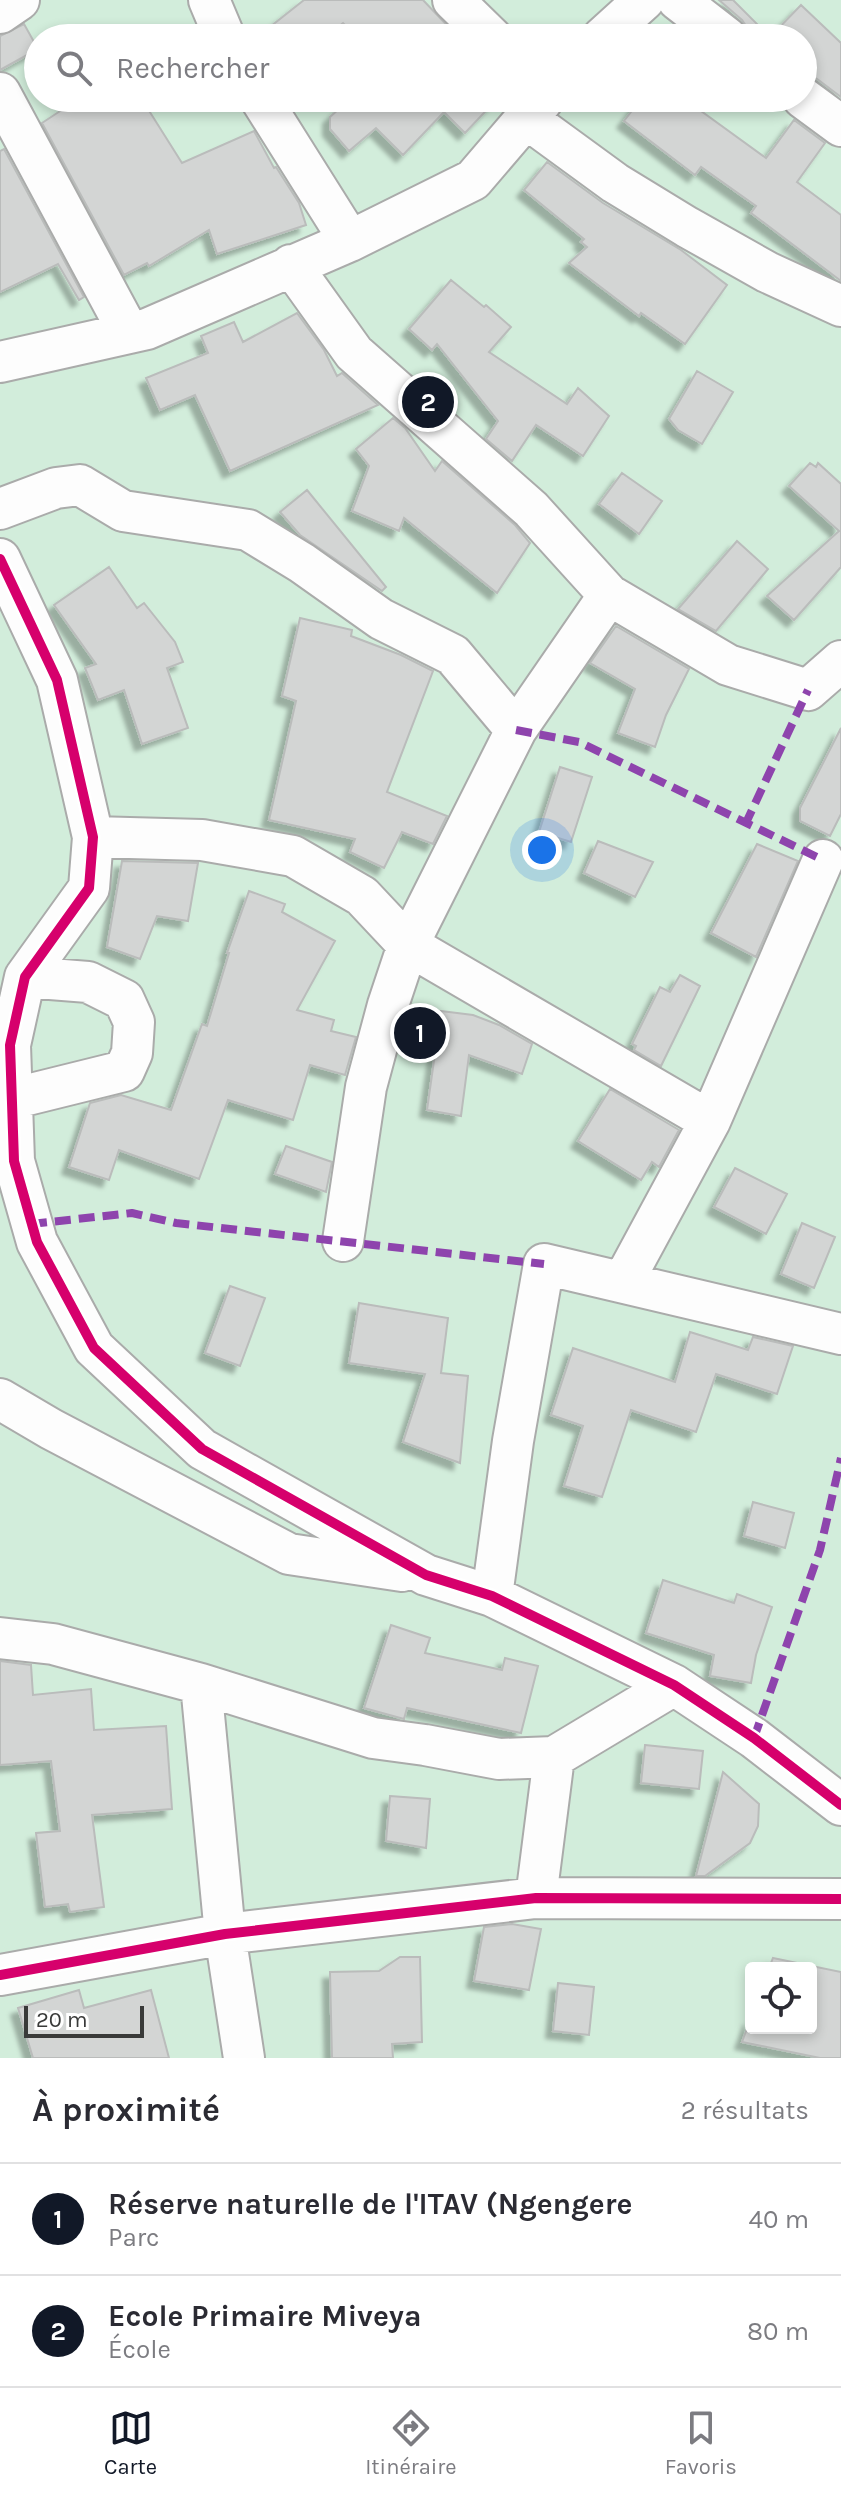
<!DOCTYPE html>
<html lang="fr">
<meta charset="utf-8">
<style>
:root{--surface:#fff;--page:#f2f2f3;--text:#2b2b33;--muted:#7c7c81;--line:#e1e1e2;--accent:#111827}
body{margin:0;font-family:Karla,sans-serif;background:var(--page);color:var(--text)}
.controls{position:absolute;right:24px;bottom:24px;display:grid;overflow:hidden;border-radius:8px;box-shadow:0 4px 12px #0003}
.controls button{width:72px;height:72px;display:grid;place-items:center;padding:0;border:0;border-bottom:2px solid var(--line);background:var(--surface);color:var(--text);font:40px sans-serif}
.scale{position:absolute;left:24px;bottom:20px;width:120px;box-sizing:border-box;padding-left:8px;border:4px solid #393a39;border-top:0;font-size:22px;line-height:28px;white-space:nowrap;color:#393a39;-webkit-text-stroke:6px #fff;paint-order:stroke}
.you{position:absolute;left:542px;top:850px;width:28px;height:28px;margin:-20px;border:6px solid #fff;border-radius:50%;background:#1a73e8;box-shadow:0 0 0 12px #1a73e833}
.badge{display:grid;place-items:center;width:52px;height:52px;border-radius:50%;background:var(--accent);color:#fff;font-size:26px;font-weight:700}
.pin{position:absolute;translate:-50% -50%;border:4px solid #fff;box-shadow:0 2px 8px #0006}
.list{margin:0;padding:0;list-style:none}
h2{display:flex;justify-content:space-between;align-items:center;height:104px;margin:0;padding:0 32px;font-size:34px}
h2 small{font-size:26px;font-weight:400;color:var(--muted)}
.list li{display:grid;grid-template-columns:52px 1fr auto;gap:24px;align-items:center;box-sizing:border-box;height:112px;padding:0 32px;border-top:2px solid var(--line)}
.list b{display:block;font-size:30px;white-space:nowrap}
.list p{margin:0;font-size:26px;white-space:nowrap;color:var(--muted)}
.list em{font-size:26px;font-style:normal;color:var(--muted)}
.icon{flex:none;width:44px;height:44px;fill:none;stroke:currentColor;stroke-width:2;stroke-linecap:round;stroke-linejoin:round}
.map{position:relative;flex:none;width:841px;height:2058px;overflow:hidden}
.search{position:absolute;background:var(--surface);box-shadow:0 4px 12px #0003;left:24px;right:24px;top:24px;height:88px;display:flex;align-items:center;gap:20px;box-sizing:border-box;padding:0 28px;border-radius:44px;color:var(--muted);font-size:30px}
.sheet{height:328px;background:var(--surface)}
nav{display:flex;justify-content:space-around;align-items:center;box-sizing:border-box;height:112px;border-top:2px solid var(--line);background:var(--surface);font-size:22px;color:var(--muted)}
nav a{display:grid;justify-items:center;gap:4px}
nav .on{color:var(--accent)}
.map>svg:first-child{display:block}
.green{fill:#d2eddb;fill-rule:evenodd}
.building{fill:#d3d5d4;stroke:#babcbb;stroke-width:2;filter:url(#shadow)}
.lines{fill:none;stroke-linecap:round;stroke-linejoin:round}
.minor-casing{stroke:#aaabaa;stroke-width:44}
.minor{stroke:#fdfdfd;stroke-width:40}
.quiet{stroke:#8e44ad;stroke-width:8;stroke-dasharray:16 8;stroke-linecap:butt}
.cycleway-casing{stroke:#fff;stroke-width:15}
.cycleway{stroke:#d6006c;stroke-width:10}
</style>
<div class="map">
<svg width="841" height="2058" viewBox="0 0 841 2058">
<defs>
<filter id="shadow"><feDropShadow dx="-7" dy="7" stdDeviation="2" flood-color="#0004"/></filter>
</defs>
<rect width="100%" height="100%" fill="#f2f4f3"/>
<path class="green" d="M0,0H841V2058H0ZM38,38H803V98H38ZM751,1968H811V2028H751Z"/>
<path class="building" d="M304,0H423L459,38H358L343,23L324,38H256Z
M719,0H733L760,27L752,38H750L748,29L742,20Z
M801,5L841,43V97L817,79L803,75V38H777L773,34Z
M24,24L38,49L0,70V36Z
M80,98H141L182,163L254,131L274,168L276,167L299,203L306,225L217,254L209,230L149,266L147,263L124,275L42,123Z
M351,98H498L465,133L444,112L403,155L376,128L349,151L330,129V117Z
M642,98H705L697,108L766,158L794,120L825,143L797,182L841,215V281L751,213L756,206L701,167L695,175L624,121Z
M4,149L84,297L79,300L58,264L0,292V151Z
M547,162L603,203L681,250L727,285L685,344L641,313L639,316L569,263L587,247L581,242L584,239L524,190Z
M451,280L484,307L486,305L511,327L489,352L567,404L578,388L609,416L583,456L536,425L512,461L486,439L498,421L437,344L432,350L409,329Z
M297,313L324,350L337,376L342,373L378,405L230,471L195,395L160,410L146,378L208,353L201,336L234,322L243,342Z
M697,371L733,392L702,444L678,430L669,419Z
M393,418L405,428L435,471L442,461L515,525L530,543L497,593L404,518L399,531L352,511L369,466L356,449Z
M810,463L816,467L818,463L841,484V567L794,620L767,596L839,531L789,486Z
M622,473L662,501L639,534L599,504Z
M307,490L386,587L382,591L300,535L280,512Z
M737,541L768,569L716,631L678,609Z
M109,567L137,608L144,603L175,642L183,662L167,668L188,728L142,744L124,690L98,700L85,668L96,664L54,605Z
M300,618L352,630L351,636L401,655L433,671L387,792L447,816L433,844L402,832L384,868L350,852L355,839L269,820L296,701L282,696Z
M616,626L689,669L666,715L655,747L618,733L635,689L590,663Z
M841,728V814L830,836L800,821V808Z
M560,767L592,777L571,842L539,832Z
M598,841L653,862L635,897L584,873Z
M757,844L798,861L756,957L711,933Z
M122,861L198,863L188,921L157,916L140,959L107,947Z
M249,891L285,904L282,912L335,941L297,1010L334,1020L331,1031L356,1037L345,1075L310,1065L293,1120L228,1100L199,1179L119,1150L109,1180L69,1167L90,1103L121,1095L171,1110L202,1024L207,1026L229,953H227Z
M680,975L700,986L661,1066L634,1050L636,1046L632,1044L660,987L670,992Z
M441,1011L473,1015L499,1025L532,1044L522,1074L469,1055L461,1116L427,1110Z
M610,1089L679,1130L659,1167L652,1162L641,1180L578,1141Z
M286,1146L332,1162L326,1192L275,1174Z
M735,1168L787,1194L766,1234L714,1207Z
M802,1223L835,1237L814,1288L781,1274Z
M230,1286L265,1298L240,1366L205,1353Z
M359,1303L448,1318L441,1373L468,1376L460,1463L403,1442L425,1374L349,1363Z
M690,1332L748,1350L753,1337L793,1346L777,1394L716,1374L696,1432L631,1410L602,1497L564,1486L583,1426L551,1415L573,1348L675,1382Z
M753,1502L794,1513L785,1548L744,1536Z
M663,1580L734,1603L737,1594L772,1607L756,1655L751,1683L710,1676L714,1655L646,1633Z
M391,1625L430,1638L425,1653L502,1670L505,1658L538,1666L521,1733L407,1708L404,1719L364,1708Z
M0,1661L31,1665L33,1695L91,1689L94,1730L166,1726L172,1809L92,1815L104,1907L70,1912L68,1904L45,1907L36,1833L60,1831L51,1761L0,1765Z
M645,1745L703,1751L699,1789L641,1783Z
M723,1772L759,1804L758,1826L750,1843L705,1876H696Z
M390,1796L430,1799L426,1848L386,1841Z
M512,1924L541,1929L529,1990L474,1981L484,1927Z
M400,1957H420L422,2042L392,2044L393,2058H332L330,1972L379,1971Z
M773,1958L841,1972V2058H820L742,2042L751,2018V2028H811V1968H769Z
M558,1983L594,1987L589,2035L553,2031Z
M79,1990L84,2008L151,1990L169,2058H33L18,2008Z"/>
<g class="lines">
<defs>
<path id="minor" d="M209,0L225,38
M453,0L492,38
M678,0L727,38
M0,13L19,0
M602,38L644,0
M0,93L129,333
M260,98L350,241
M803,98L841,126
M542,101L526,118L615,183L687,227L767,272L841,306
M291,265L354,353L531,509L609,595L728,665L808,690L841,661
M0,362L147,329L350,241L473,180L526,118L524,98
M0,509L56,488L80,485L123,511L248,530L302,563L381,619L453,655L516,730
M0,559L57,680L93,837L89,888L25,977L10,1045L14,1161L37,1242L94,1348L202,1449L426,1575L492,1596L674,1685L754,1738L841,1805
M93,837L202,840L293,856L362,896L408,945L710,1121
M11,1099L124,1071L132,1053L134,1022L124,1000L88,982L25,977
M343,1241L366,1087L388,1005L408,945L516,730L609,595
M623,1282L710,1121L823,860
M0,1399L51,1429L289,1554L402,1571
M492,1596L513,1441L544,1264L841,1334
M0,1638L53,1644L201,1684L373,1738L425,1745L499,1759L554,1757L674,1685
M201,1684L225,1934L244,2058
M536,1898L554,1757
M0,1975L225,1934L536,1898L841,1899"/>
</defs>
<use href="#minor" class="minor-casing"/>
<use href="#minor" class="minor"/>
<path class="quiet" d="M516,730L579,742L823,860
M745,825L808,690
M31,1224L132,1213L176,1223L544,1264
M754,1738L820,1550L841,1458"/>
<defs>
<path id="cycleway" d="M0,559L57,680L93,837L89,888L25,977L10,1045L14,1161L37,1242L94,1348L202,1449L426,1575L492,1596L674,1685L754,1738L841,1805
M0,1975L225,1934L536,1898L841,1899"/>
</defs>
<use href="#cycleway" class="cycleway-casing"/>
<use href="#cycleway" class="cycleway"/>
</g>
</svg>
<div class="controls">
<button><svg class="icon" aria-label="locate" viewBox="0 0 24 24"><circle cx="12" cy="12" r="6"/><path d="M12 2v4M12 18v4M2 12h4M18 12h4"/></svg></button>
</div>
<div class="scale">20 m</div>
<div class="you"></div>
<div class="pin badge" style="left:420px;top:1033px">1</div>
<div class="pin badge" style="left:428px;top:402px">2</div>
<div class="search"><svg class="icon" aria-label="search" viewBox="0 0 24 24"><circle cx="10" cy="10" r="6"/><path d="M15 15l6 6"/></svg>Rechercher</div>
</div>
<section class="sheet">
<h2>À proximité<small>2 résultats</small></h2>
<ul class="list">
<li><span class="badge">1</span><div><b>Réserve naturelle de l'ITAV (Ngengere</b><p>Parc</p></div><em>40 m</em></li>
<li><span class="badge">2</span><div><b>Ecole Primaire Miveya</b><p>École</p></div><em>80 m</em></li>
</ul>
</section>
<nav>
<a class="on"><svg class="icon" aria-label="map" viewBox="0 0 24 24"><path d="M3 6l6-2 6 2 6-2v14l-6 2-6-2-6 2zM9 4v14M15 6v14"/></svg>Carte</a>
<a><svg class="icon" aria-label="directions" viewBox="0 0 24 24"><path d="M12 3l9 9-9 9-9-9zM9 14v-3h6M13 9l2 2-2 2"/></svg>Itinéraire</a>
<a><svg class="icon" aria-label="saved" viewBox="0 0 24 24"><path d="M7 4h10v16l-5-4-5 4z"/></svg>Favoris</a>
</nav>
